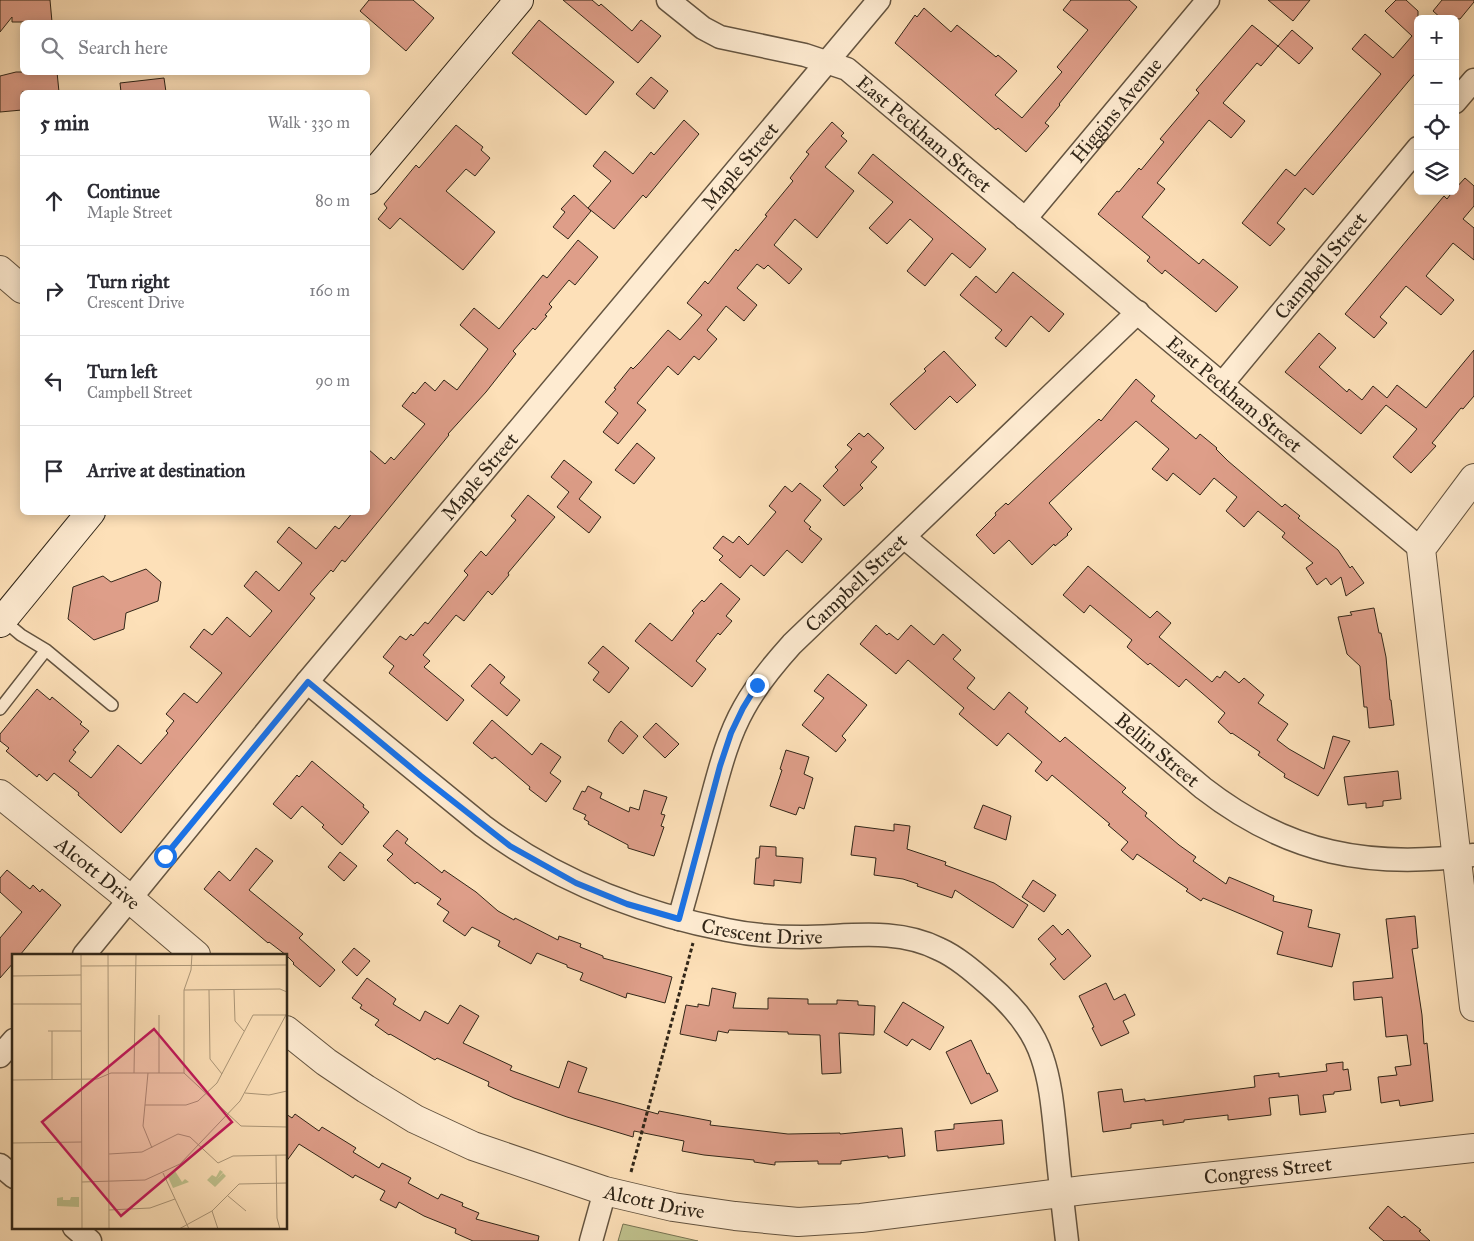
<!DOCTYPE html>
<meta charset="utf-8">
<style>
:root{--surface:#fff;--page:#f2f2f3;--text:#2b2b33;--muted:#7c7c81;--line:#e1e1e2}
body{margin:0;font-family:"IM FELL Great Primer",serif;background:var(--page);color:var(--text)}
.controls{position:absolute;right:15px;top:15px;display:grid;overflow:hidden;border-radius:8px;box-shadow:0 2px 12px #0003}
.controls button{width:45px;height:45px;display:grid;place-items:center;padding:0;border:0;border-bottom:1px solid var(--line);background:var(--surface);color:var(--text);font:25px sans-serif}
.stop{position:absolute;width:15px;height:15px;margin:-11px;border:4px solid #1a73e8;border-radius:50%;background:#fff}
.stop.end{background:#1a73e8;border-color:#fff;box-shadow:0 1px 5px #0008}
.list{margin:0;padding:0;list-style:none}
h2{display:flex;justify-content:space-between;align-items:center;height:65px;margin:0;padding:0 20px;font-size:21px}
h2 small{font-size:16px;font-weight:400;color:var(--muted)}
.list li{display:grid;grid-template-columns:32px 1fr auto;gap:15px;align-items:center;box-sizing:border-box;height:90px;padding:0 20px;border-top:1px solid var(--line)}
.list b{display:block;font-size:19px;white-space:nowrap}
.list p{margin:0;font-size:16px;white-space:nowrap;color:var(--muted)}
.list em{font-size:16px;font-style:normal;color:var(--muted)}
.icon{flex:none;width:28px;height:28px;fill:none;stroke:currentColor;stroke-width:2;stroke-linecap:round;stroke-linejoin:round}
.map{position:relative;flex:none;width:1474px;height:1241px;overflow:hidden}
.search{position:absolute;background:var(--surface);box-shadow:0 2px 12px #0003;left:20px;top:20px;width:350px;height:55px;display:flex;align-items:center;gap:12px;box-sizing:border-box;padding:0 18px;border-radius:8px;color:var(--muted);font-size:19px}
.panel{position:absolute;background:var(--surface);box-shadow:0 2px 12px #0003;left:20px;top:90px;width:350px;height:425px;border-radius:8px}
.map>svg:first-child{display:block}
.green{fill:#c0c28e;stroke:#787453}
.building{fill:#de9e89;stroke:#312618}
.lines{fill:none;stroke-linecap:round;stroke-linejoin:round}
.service-casing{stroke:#645440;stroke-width:14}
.minor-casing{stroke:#645440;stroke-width:25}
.tertiary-casing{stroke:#645440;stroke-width:30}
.secondary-casing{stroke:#312618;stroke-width:30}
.path{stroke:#312618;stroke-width:3;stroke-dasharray:4 2.5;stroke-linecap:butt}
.service{stroke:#feebd1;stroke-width:11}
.minor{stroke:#feebd1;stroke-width:22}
.tertiary{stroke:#feebd1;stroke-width:28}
.secondary{stroke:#feebd1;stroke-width:28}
.route{stroke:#1a73e8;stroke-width:6}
.labels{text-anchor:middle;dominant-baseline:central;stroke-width:4;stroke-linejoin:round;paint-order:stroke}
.street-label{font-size:20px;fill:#312618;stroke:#feebd1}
.inset-road{fill:none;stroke:#ab9678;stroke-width:1}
.view{fill:#c2185b;fill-opacity:0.15;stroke:#c2185b;stroke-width:2.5}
.inset-edge{fill:none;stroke:#312618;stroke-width:2.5}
</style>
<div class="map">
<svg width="1474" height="1241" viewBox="0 0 1474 1241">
<rect width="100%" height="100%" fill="#fde0b8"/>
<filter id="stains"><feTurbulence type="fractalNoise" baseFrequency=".004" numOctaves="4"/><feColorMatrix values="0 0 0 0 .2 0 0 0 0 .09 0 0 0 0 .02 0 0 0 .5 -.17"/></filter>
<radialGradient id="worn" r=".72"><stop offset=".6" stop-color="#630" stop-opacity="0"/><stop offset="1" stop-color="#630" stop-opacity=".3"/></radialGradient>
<path class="green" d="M623,1224L698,1241H618Z"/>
<path class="building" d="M0,0H50L52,22H12V17L0,32Z
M369,0H413L434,18L406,51L360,11Z
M563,0H592L599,6L601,4L632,31L641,20L661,36L638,63Z
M1071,0H1129L1137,7L1059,104L1060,105L1045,123L1049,126L1026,152L998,128L996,130L895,43L915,15L917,17L924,8L951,32L957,25L996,57L998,55L1017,71L995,95L1022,118L1062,72L1057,67L1088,30L1063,10Z
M1268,0H1310L1293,21Z
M1396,0H1406L1418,11V70L1313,195L1305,188L1277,223L1285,229L1270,246L1242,223L1286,169L1295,176L1381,74L1352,49L1365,34L1393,58L1412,36L1385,11Z
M1442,0H1474V2L1460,19H1442L1433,11Z
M539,20L614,82L586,115L512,53Z
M1252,25L1278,46L1261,66L1257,63L1223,103L1245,121L1231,138L1209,120L1157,183L1165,189L1142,217L1199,264L1203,259L1238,287L1216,312L1165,270L1162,274L1147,261L1150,257L1098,214L1117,191L1119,192L1139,168L1141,170L1164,142L1160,139L1199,93L1196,90Z
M1292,30L1313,48L1299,64L1278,46Z
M16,72H57L59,92H22V110L0,112V76Z
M651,77L668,91L654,109L636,94Z
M164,78L166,92H121L120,83Z
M684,120L699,134L646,198L643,195L614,229L588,208L611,181L593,166L605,151L633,174L651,152L654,155Z
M832,122L844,133L841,136L847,141L825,167L854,191L817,238L795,219L774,245L802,269L789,284L768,265L764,269L757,264L737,288L757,305L744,321L726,306L707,330L717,339L699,360L694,356L678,375L668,366L637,403L646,410L618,444L603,432L618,413L605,402L616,389L614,388L631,367L633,369L640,362L668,330L680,340L702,315L687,303L705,281L708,284L736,249L738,251L767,216L765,215L793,181L790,178L809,154L806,152Z
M456,125L483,147L481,150L490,158L475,176L466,169L446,191L495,232L463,270L400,218L390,229L378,219L387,208L384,204L416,165L419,168Z
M873,154L986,249L970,268L952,253L925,286L907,271L933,239L910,219L887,244L869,228L893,202L858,173Z
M1465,178L1474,186V206L1463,219L1474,228V260L1453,243L1426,276L1454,300L1441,315L1406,286L1380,317L1387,323L1374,338L1345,314L1444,196L1447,199L1453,191H1455V189Z
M574,195L591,211L568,239L553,227L565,212L561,209Z
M578,240L598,257L575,285L569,280L549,304L552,307L545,315L547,316L535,330L533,328L513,351L516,354L486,392L448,434L449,435L345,562L342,560L333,572L331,570L310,594L315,598L121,833L78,795L79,793L54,773L47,781L39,774L37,777L6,751L9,748L0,741V734L37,689L50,700L52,697L82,722L80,724L89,731L73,750L76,752L69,761L91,778L118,745L141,764L168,733L166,731L174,721L166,714L184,693L197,703L222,673L190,647L204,629L212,635L227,617L250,637L272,611L244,586L256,571L279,591L302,563L277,542L289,527L316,549L335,526L339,529L353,512H368V449L385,464L391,457L394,460L425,424L402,406L413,392L415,394L425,382L435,391L444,380L457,390L488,349L460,325L474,308L499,329L543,275L547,278Z
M1013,272L1064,314L1049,332L1031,316L1006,347L995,338L1002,330L960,295L976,276L996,293Z
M1319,333L1336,348L1319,367L1347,392L1349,389L1362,400L1373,386L1387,398L1397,385L1426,408L1474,350V396L1463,409L1461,408L1432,443L1436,446L1411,473L1393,457L1417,429L1386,405L1361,434L1285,372Z
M944,351L976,385L957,403L950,396L915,430L890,404L926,371L924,369Z
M1136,379L1155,396L1151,401L1196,439L1200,434L1217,448L1216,449L1228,461L1282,507L1285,504L1300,516L1298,518L1338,550L1350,568L1352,566L1364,583L1346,596L1341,577L1331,585L1326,578L1317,585L1306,568L1313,563L1282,537L1285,533L1258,511L1244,527L1226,511L1237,497L1214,478L1200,495L1173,473L1167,481L1152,469L1169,449L1136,421L1049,503L1072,529L1067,534L1068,535L1055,546L1054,544L1032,565L1009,540L994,554L976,535L996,515L995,513L1006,503L1008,505L1099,419L1101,421Z
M859,433L864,437L868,433L884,448L871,462L877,467L860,485L863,488L844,506L823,486L838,470L835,467L852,449L847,445Z
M637,443L655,458L634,484L615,470Z
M564,460L592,482L579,499L601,517L589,533L557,507L569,492L551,477Z
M800,483L821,500L804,521L811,527L809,529L822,539L802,563L787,550L764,576L751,565L740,578L719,560L723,556L713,548L723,536L733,543L739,536L748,545L776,512L769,506L785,486L792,492Z
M528,495L555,517L508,573L509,575L492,595L488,591L464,621L456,615L423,655L430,661L424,667L464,700L447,721L389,673L394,666L383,657L400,636L406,640L411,634L413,636L425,622L428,624L468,575L464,571L481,551L486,556L516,520L511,516Z
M1088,566L1150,618L1157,611L1171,623L1159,637L1212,682L1217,676L1220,678L1225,671L1239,683L1244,678L1264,695L1258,703L1288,724L1277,740L1289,749L1324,769L1333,736L1350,741L1318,796L1284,777L1285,774L1258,755L1260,752L1232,733L1231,734L1218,722L1225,713L1186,679L1179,687L1150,663L1148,665L1127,647L1132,640L1090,605L1084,613L1063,595Z
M146,569L161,582L158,601L126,613L124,629L94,640L68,619L73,587L103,576L111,582Z
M721,583L740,599L726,616L732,621L720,635L718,633L696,661L706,669L692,687L635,641L650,623L672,641L694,613L692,611L702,600L704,602Z
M1374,608L1379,633H1381L1386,657L1390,700H1391L1394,725L1369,728L1367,707H1364L1360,666L1347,654L1338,617L1352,615L1350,612Z
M876,625L887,635L889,633L898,640L911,625L934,645L943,634L961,650L953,659L975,678L967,688L994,710L1009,692L1028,708L1025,712L1060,742L1065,737L1126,788L1122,792L1147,813L1145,816L1179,845L1196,857L1193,861L1226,884L1229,877L1274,896L1273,901L1312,910L1308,927L1340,934L1332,967L1277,954L1283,932L1203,898L1201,901L1186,891L1188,889L1137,854L1133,860L1121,850L1128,842L1108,825L1110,824L1052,775L1047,781L1035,771L1042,762L1008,733L997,746L959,714L964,708L908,660L896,674L860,644Z
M603,646L629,668L609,693L593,680L599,672L588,663Z
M490,664L505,677L500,683L520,700L507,716L471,686Z
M828,674L867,705L842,736L846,740L836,752L802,725L824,698L814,691Z
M492,720L532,755L541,743L561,757L550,773L561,781L546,802L529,789L530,787L495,757L492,759L473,743Z
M621,721L638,736L623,754L608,741L615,728Z
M656,723L679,744L665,758L643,737Z
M786,750L809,757L804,774L813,778L804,809L799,807L796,815L770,806L782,770L780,769Z
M312,761L364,805L363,807L369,812L342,845L322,827L324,825L302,806L291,819L273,804L297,775L299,777Z
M1398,771L1401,799L1383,801V806L1366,808V803L1348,805L1344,777Z
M588,786L602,793L600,798L629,812L630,807L639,810L644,790L667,797L661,814L665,815L661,826L664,827L654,856L628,848V845L588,824L589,822L584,819L586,815L573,809L582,791L585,792Z
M983,805L1011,816L1006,840L974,828Z
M894,824L910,826L907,849L946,862L945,865L994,883L1028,905L1013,928L955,890L952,898L917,886L918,884L903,879L874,875L876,858L851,855L855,826L894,831Z
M397,830L408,839L405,843L442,873L444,870L476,892L498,911L514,920L515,918L558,940L559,936L581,944L580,947L603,956V958L672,977L665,1003L627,993L626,998L580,980L583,973L567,967V965L537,953L531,964L498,946L500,941L472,927L465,936L443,921L449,912L437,904L441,899L417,882L415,884L387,860L393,854L383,846Z
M760,846L776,847V856L803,858L801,883L774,880V886L754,884L756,858H759Z
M256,848L273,861L249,890L303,934L299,938L335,970L320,987L293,964L294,963L286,955L269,942L268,943L204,889L219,871L230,881Z
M340,852L357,866L344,881L328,867Z
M7,870L30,889L33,885L40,892L42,889L61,905L20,955H14V962L0,978V938L22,912L0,892V878Z
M1033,880L1056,895L1044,912L1022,897Z
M1415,916L1418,948L1412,949L1422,1015L1424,1044L1427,1043L1433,1101L1400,1106L1399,1100L1381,1103L1378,1077L1397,1075L1395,1067L1411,1065L1407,1035L1386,1037L1382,997L1354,1000L1353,982L1393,978L1386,919Z
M1053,925L1062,935L1068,929L1091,956L1064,980L1050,964L1056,959L1038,939Z
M354,948L370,961L357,976L342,962Z
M367,978L396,999L393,1004L420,1021L425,1011L448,1024L460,1005L479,1016L463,1043L512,1066L510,1070L559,1088L568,1061L587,1068L578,1092L658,1114L659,1111L711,1121L710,1125L788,1134L840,1133V1134L902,1128L905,1156L888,1158V1156L841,1161V1164H818V1161L775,1162V1165L754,1162V1160L704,1155L682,1151L684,1141L634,1131L633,1137L567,1117L514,1098L488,1086L489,1082L437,1058L435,1060L390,1034L389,1035L375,1025L379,1020L360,1008L362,1005L352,998Z
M1106,983L1114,1000L1125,994L1135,1015L1123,1021L1129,1033L1101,1046L1092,1028L1094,1027L1079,996Z
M712,988L736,993L733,1008L768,1009V998L808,999V1004H837V1000L858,1001V1005L875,1006L874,1035L839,1033L841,1073L822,1074L820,1035L788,1034V1032L729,1030L728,1033L718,1031L716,1041L680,1034L686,1005L698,1007V1004L709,1006Z
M903,1002L944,1027L930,1050L912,1039L907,1046L884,1032Z
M971,1040L987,1074L989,1073L998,1091L971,1104L946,1052Z
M1343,1062V1070L1348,1069L1351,1090L1334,1092V1094L1323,1095L1326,1112L1300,1115L1298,1095L1269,1098L1271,1115L1228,1120V1115L1184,1120V1122L1163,1125V1120L1131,1124V1128L1103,1132L1098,1092L1122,1089L1124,1102L1145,1099V1101L1255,1087L1254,1076L1279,1073V1077L1327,1071L1326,1064Z
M286,1114L292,1118L295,1114L319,1131L322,1127L356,1148L353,1152L379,1168L382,1163L411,1178L408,1183L438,1199L441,1194L463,1203L462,1206L479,1213L476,1219L539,1236L538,1241H473L455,1233L456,1229L424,1216L399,1202L396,1208L380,1200L385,1191L355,1175L353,1178L299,1144L286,1162Z
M1002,1120L1004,1144L937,1151L935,1131L954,1129V1124Z
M1388,1206L1402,1218L1404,1216L1421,1230L1419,1231L1430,1241H1384L1369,1228Z"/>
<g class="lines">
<defs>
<path id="service" d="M3,620L21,635L46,650L112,705
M0,709L46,650"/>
<g id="minor">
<path id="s1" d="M668,0L703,28L720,37L805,55L847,69L1222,384L1421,549"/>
<path d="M1455,102L1474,80"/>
<path id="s2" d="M1025,219L1208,0"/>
<path id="s3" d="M1222,384L1418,148"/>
<path id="s4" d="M904,537L1203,788C1288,854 1369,869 1474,855"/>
<path id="s5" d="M307,682L483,826C555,880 639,913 727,930C751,935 776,937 801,937C847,937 896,927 939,949C957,957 974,972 989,985C1011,1004 1033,1029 1042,1057C1051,1083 1053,1111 1056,1139C1059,1173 1063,1207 1067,1241"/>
<path id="s6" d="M679,919C690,881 700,843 710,805C719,772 727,738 744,708C757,684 774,664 792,644L1138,312"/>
<path id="s7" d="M84,955L307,682L879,0"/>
<path d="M0,1056L14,1040"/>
<path d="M0,1165L14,1177"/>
<path d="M74,1227L90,1241"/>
<path d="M591,1241L605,1191"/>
</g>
<g id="tertiary">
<path d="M0,270L22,289"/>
<path d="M1474,478L1421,549L1474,1007"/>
<path id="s8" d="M0,794L130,899L196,955"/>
<path id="s9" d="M286,1030L326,1062L366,1089L415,1119L473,1146L605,1191L673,1207L735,1216L798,1222L861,1218L1084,1190L1474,1148"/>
</g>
<path id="secondary" d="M368,180L519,0
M0,623L91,512"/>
</defs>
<use href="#service" class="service-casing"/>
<use href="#minor" class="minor-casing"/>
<use href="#tertiary" class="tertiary-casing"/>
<use href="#secondary" class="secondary-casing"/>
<path class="path" d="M631,1172L693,943"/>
<use href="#service" class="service"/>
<use href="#minor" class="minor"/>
<use href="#tertiary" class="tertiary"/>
<use href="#secondary" class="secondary"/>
</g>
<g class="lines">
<path class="route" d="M165,856L308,682L421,776L510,846L576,883L627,904L679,919L720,766L731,733L743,708L757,685"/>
</g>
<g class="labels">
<g class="street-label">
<text stroke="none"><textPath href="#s2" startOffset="142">Higgins Avenue</textPath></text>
<text stroke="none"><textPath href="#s1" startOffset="296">East Peckham Street</textPath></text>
<text stroke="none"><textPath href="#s7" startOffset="1026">Maple Street</textPath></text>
<text stroke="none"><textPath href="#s3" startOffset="154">Campbell Street</textPath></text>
<text stroke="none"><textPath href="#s1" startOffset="701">East Peckham Street</textPath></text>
<text stroke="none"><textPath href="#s7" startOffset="621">Maple Street</textPath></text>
<text stroke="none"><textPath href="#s6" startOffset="390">Campbell Street</textPath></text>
<text stroke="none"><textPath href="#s4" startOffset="331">Bellin Street</textPath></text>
<text stroke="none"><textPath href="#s8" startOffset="126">Alcott Drive</textPath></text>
<text stroke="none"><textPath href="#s5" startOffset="530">Crescent Drive</textPath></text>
<text stroke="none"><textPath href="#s9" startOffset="1029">Congress Street</textPath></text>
<text stroke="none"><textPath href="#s9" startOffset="411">Alcott Drive</textPath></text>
</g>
</g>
<g transform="translate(12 954)">
<rect width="275" height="275" fill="#fde0b8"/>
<path d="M208,216L211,218L205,225L211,219L214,222L203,233L195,226L200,221L204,223ZM163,217L170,228L173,225L177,228L161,234L155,221ZM51,243V246H58L59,243H67V253L45,252V244Z" fill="#c0c28e"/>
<path class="inset-road" d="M69,0L70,275M96,0L97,275M69,12L275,11M0,22L69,21M172,36L268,35L275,38M197,36L198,105L210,120M222,36L223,67L232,77M0,50H69M147,61V119M36,77H69M40,77V126M122,119L124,0M136,119L131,172L140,194M172,119V36L179,16L180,0M0,126L85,125L99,119H172L229,172L275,173M233,139L257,141L275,137M133,151H174L186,147L205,129L241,61H274M0,189L70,188M97,200L130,198L166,180L178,183L206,209L221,202L275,201M264,201L265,264L268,275M151,219L177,275M70,228L133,226L168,210L228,147L275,59M216,242L234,257M97,256L138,254L163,245M200,257L206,275M167,275L200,257L227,230L275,229"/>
<path class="view" d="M142,75L220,168L109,262L30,168Z"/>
<rect width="275" height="275" class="inset-edge"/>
</g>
<rect width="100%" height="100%" filter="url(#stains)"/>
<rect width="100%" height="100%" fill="url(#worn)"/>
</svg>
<div class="controls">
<button>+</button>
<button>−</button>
<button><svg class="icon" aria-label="locate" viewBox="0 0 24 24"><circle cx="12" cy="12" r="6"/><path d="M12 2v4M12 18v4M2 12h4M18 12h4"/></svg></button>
<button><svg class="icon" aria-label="layers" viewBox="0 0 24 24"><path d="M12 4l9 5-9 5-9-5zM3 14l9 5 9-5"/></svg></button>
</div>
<div class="stop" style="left:165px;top:856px"></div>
<div class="stop end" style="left:757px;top:685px"></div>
<div class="search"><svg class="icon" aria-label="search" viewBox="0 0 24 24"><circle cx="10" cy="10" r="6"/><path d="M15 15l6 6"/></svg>Search here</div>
<section class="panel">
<h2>5 min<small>Walk · 330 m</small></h2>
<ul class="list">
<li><svg class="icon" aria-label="ahead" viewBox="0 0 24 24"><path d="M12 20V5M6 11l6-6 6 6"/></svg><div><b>Continue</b><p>Maple Street</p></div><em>80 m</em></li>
<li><svg class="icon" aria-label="right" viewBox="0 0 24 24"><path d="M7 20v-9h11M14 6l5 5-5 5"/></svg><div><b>Turn right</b><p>Crescent Drive</p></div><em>160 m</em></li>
<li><svg class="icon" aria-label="left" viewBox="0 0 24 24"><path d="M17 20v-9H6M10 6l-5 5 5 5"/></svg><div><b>Turn left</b><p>Campbell Street</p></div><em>90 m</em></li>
<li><svg class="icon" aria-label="arrive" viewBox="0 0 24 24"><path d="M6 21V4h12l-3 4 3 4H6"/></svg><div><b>Arrive at destination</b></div></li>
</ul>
</section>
</div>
